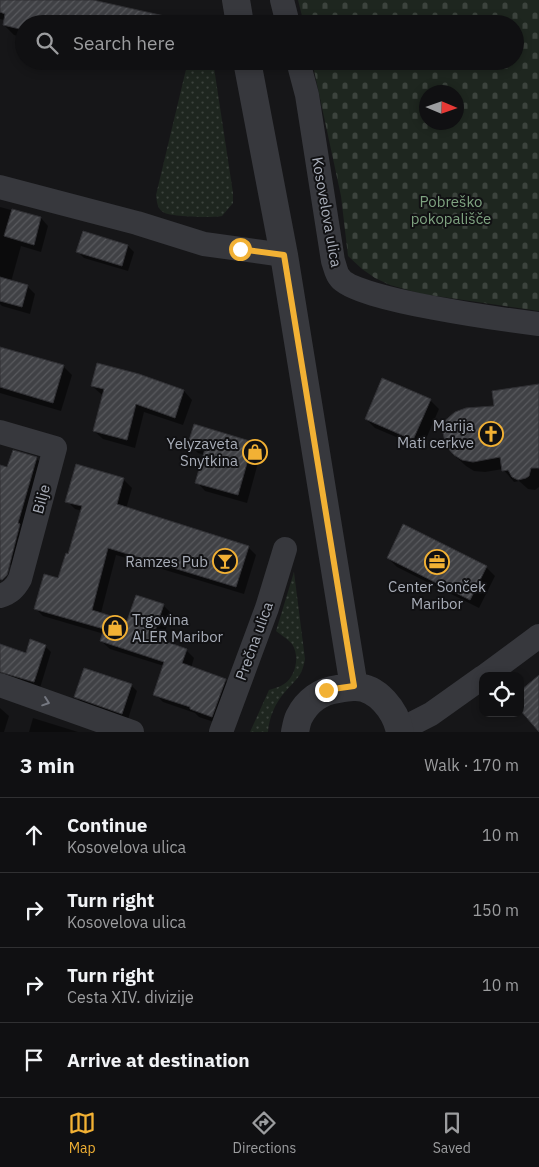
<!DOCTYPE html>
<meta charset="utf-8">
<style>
:root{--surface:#101012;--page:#19191b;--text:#f1f3f6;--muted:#9c9d9f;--line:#303032;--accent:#f2b134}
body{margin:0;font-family:"IBM Plex Sans",sans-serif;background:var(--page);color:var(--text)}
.controls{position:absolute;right:15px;bottom:15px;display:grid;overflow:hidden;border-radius:10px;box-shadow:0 2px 8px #0003}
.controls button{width:45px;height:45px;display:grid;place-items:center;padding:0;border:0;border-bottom:1px solid var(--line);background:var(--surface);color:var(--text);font:25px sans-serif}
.compass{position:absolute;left:419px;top:85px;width:45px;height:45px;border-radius:50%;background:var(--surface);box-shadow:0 2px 8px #0003;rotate:92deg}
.stop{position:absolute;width:15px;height:15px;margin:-11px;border:4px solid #f2b134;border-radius:50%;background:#fff}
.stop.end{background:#f2b134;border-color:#fff;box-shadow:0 1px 5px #0008}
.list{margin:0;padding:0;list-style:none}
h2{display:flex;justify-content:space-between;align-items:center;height:65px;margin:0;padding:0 20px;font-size:21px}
h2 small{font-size:16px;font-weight:400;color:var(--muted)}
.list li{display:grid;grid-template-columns:32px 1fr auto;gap:15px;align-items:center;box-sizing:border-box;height:75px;padding:0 20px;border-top:1px solid var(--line)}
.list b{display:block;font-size:19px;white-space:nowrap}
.list p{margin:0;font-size:16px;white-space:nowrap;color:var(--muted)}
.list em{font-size:16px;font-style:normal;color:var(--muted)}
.icon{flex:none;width:28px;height:28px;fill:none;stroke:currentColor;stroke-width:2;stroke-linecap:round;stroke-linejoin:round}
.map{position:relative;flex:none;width:539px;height:732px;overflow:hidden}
.search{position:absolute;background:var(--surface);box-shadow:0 2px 8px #0003;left:15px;right:15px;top:15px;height:55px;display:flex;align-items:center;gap:12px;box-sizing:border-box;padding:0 18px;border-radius:28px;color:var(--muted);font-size:19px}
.sheet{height:365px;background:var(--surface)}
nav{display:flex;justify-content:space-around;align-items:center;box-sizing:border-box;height:70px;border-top:1px solid var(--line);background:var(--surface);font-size:14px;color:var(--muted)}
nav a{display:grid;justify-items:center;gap:2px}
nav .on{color:var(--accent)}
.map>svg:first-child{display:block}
.grass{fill:url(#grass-dots)}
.cemetery{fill:url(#cemetery-stones);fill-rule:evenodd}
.shadow{fill:#0007}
.building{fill:url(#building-hatch);stroke:#303034}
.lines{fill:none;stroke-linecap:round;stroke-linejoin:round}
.minor{stroke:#37383d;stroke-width:24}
.tertiary{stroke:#37383d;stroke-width:28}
.oneway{stroke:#757881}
.route{stroke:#f2b134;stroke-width:6}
.labels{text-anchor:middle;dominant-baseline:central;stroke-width:4;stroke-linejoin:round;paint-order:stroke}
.park-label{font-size:15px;fill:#7fa381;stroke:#111113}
.street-label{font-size:15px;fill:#a8adb8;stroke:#111113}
.poi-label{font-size:15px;fill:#a8adb8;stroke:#111113;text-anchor:end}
</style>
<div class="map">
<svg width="539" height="732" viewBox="0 0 539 732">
<defs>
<pattern id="grass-dots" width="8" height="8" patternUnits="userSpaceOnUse" patternTransform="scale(1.25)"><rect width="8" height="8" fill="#1e261f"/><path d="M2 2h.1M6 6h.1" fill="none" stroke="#3c433d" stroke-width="1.8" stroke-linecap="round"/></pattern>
<pattern id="cemetery-stones" width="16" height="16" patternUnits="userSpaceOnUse" patternTransform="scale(1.25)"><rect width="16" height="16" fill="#1e261f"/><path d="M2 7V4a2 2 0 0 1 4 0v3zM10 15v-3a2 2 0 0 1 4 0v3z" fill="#3c433d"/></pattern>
<pattern id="building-hatch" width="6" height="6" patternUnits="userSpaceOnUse" patternTransform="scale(1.25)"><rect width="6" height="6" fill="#404145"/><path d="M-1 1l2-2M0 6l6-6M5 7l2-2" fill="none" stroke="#595a5e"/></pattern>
</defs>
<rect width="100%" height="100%" fill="#161618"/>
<path class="grass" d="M188,61H213L233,193V203L222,216C213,218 169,217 163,212C157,208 157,202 156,195Z
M294,572L305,659C302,677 296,679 285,692C275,703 269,718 268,732H250L269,690C274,688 280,687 284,684C296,676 300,656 292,644C288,639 281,635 276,631Z"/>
<path class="cemetery" d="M298,0H539V311L422,294L390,285L375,278L362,269L348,256L341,196L312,61H515V24H304ZM426,92H456V122H426Z"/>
<path class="shadow" d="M0,0H89L24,24V37L14,35L4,25L5,20L0,19Z
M131,61H160L159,68Z
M0,207L41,218L48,226L41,252L21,246L11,282L27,286L35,294L30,314L2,306L0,304Z
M84,233L128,246L134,252L128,271L84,258L78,252Z
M0,348L63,366L72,375L61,411L0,393Z
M138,375L184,391L192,400L183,425L144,412L135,448L103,439L94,431L104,395L101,394L92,386Z
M539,386V487L535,490L528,489L519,481L514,482L503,469L485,472L474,471L466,466L454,455L495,407Z
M430,400L439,409L422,448L375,428L366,419Z
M253,443L261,452L247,503L205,491L197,482L205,455L198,453L189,444Z
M36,458L45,467L19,567L0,562V466L8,469Z
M77,466L124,480L132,488L126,509L248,547L256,555L244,594L116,555L101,613L128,623L163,605L171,613L162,642L186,650L194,658L191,668L225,680L233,688L220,724L199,717L195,713L163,702L155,694L164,666L110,649L101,641L104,634L43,616L35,608L59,580L69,555L82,511L75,509L67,501Z
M388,558L486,567L495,576L479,608L397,567Z
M0,646L26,655L45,646L51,652L40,688L0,679Z
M131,685L137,691L128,719L81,702L75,696Z
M0,708L9,716L4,732H0Z
M33,718L78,732H29Z"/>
<path class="building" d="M0,0H93L169,17V24H24V30L3,25L5,14L0,12Z
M12,209L41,217L34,245L4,236Z
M83,231L128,245L122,266L76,252Z
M0,277L28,285L22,307L0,301Z
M0,347L64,365L53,403L0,387Z
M97,363L139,374L184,390L175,418L136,404L127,440L93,431L104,389L91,386Z
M382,378L431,399L413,440L365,419Z
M539,384V468H531L529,476L526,478L518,480L512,477L508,470L502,471L500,457L473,462L462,460L454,455L446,446L441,424L455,412L466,408L494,406L492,391Z
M194,424L253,442L238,495L195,483L205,449L188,444Z
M13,450L37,457L18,523L20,524L7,575L2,580L0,579V465L7,467Z
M76,464L124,478L117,504L249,546L236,587L108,548L92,610L127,621L136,595L164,604L153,637L187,649L182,663L226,679L212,717L190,709V707L153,695L164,662L100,641L104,629L34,609L44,574L58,578L66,553L68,554L82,506L65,502Z
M403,524L487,566L470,600L387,558Z
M30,639L46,645L34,682L0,672V644L26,653Z
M84,668L132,684L122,714L74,697Z
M539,675V732L520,710V691Z"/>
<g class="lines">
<path class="minor" d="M282,0L288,24
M298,61L307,95L333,261C335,266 336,274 340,278C356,300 506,320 539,324
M0,187L137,223L204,244L284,255
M0,432L55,448L20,579C15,588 10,593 0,596
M485,676L539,636
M0,685L132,732
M400,730L431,714L483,677
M221,732L267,608L285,549"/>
<path class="tertiary" d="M236,0L240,24
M247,61L284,255L354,687
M295,732C296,727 297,721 299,717C307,701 321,691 338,689C343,688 348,687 354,687C377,686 396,711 400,732"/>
</g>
<defs><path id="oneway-chevron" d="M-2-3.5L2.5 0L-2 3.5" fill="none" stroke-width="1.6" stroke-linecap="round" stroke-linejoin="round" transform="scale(1.25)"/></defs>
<use class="oneway" href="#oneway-chevron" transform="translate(46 702) rotate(19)"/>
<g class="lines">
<path class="route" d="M240,249L284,255L354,686L326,690"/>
</g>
<defs>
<symbol id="church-ring" viewBox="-11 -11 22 22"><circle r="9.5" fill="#111113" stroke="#f2b134" stroke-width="1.5"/><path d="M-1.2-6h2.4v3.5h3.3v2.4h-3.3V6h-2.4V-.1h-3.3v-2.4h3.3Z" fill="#f2b134"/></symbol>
<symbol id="shop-ring" viewBox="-11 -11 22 22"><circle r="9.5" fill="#111113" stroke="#f2b134" stroke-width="1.5"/><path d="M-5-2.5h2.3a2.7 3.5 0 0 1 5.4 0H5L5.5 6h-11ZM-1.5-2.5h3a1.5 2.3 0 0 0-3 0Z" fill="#f2b134"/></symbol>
<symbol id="bar-ring" viewBox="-11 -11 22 22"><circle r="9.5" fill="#111113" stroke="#f2b134" stroke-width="1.5"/><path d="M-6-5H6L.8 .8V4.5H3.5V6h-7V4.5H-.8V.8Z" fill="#f2b134"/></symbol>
<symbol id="office-ring" viewBox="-11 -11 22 22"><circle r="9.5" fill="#111113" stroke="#f2b134" stroke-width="1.5"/><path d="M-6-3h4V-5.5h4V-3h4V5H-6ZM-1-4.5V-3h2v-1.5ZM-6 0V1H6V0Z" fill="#f2b134"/></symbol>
</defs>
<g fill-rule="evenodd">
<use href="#church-ring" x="477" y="420" width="28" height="28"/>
<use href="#shop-ring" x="241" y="438" width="28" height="28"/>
<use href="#bar-ring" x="211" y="547" width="28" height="28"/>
<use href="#office-ring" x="423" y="548" width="28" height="28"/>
<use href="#shop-ring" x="101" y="614" width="28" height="28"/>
</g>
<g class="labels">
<g class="park-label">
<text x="451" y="201">Pobreško<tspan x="451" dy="17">pokopališče</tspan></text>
</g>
<g class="street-label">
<text transform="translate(327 212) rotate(80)">Kosovelova ulica</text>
<text transform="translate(41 499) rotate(-75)">Bilje</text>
<text transform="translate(254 641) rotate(-70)">Prečna ulica</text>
</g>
<g class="poi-label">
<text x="474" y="425">Marija<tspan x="474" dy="17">Mati cerkve</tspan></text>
<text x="238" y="443">Yelyzaveta<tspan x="238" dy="17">Snytkina</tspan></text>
<text x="208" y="561">Ramzes Pub</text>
<text x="437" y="586" text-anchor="middle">Center Sonček<tspan x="437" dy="17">Maribor</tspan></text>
<text x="132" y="619" text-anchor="start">Trgovina<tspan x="132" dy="17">ALER Maribor</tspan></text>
</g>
</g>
</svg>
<div class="controls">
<button><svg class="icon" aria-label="locate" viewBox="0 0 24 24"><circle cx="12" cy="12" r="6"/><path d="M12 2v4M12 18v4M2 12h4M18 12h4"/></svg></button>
</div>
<svg class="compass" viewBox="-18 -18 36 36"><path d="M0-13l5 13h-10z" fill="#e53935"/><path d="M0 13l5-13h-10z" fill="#9c9d9f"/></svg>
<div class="stop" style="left:240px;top:249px"></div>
<div class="stop end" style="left:326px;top:690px"></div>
<div class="search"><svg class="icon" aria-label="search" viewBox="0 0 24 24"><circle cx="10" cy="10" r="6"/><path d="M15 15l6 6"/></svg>Search here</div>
</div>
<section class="sheet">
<h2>3 min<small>Walk · 170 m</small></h2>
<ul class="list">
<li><svg class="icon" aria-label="ahead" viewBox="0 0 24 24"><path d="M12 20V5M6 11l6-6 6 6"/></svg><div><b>Continue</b><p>Kosovelova ulica</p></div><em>10 m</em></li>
<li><svg class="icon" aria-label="right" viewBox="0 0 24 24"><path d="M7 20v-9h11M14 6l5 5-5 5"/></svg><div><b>Turn right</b><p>Kosovelova ulica</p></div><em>150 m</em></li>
<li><svg class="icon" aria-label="right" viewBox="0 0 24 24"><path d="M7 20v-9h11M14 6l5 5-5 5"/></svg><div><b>Turn right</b><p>Cesta XIV. divizije</p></div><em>10 m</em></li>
<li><svg class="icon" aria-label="arrive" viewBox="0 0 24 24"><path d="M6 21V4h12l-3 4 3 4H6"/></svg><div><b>Arrive at destination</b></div></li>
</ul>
</section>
<nav>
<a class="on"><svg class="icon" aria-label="map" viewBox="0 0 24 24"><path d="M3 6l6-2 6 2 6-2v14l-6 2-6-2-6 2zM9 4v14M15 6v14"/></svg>Map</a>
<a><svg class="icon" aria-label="directions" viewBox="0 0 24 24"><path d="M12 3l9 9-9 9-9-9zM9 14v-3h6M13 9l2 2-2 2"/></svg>Directions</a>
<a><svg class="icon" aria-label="saved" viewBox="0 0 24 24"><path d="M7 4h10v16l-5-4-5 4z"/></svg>Saved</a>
</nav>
